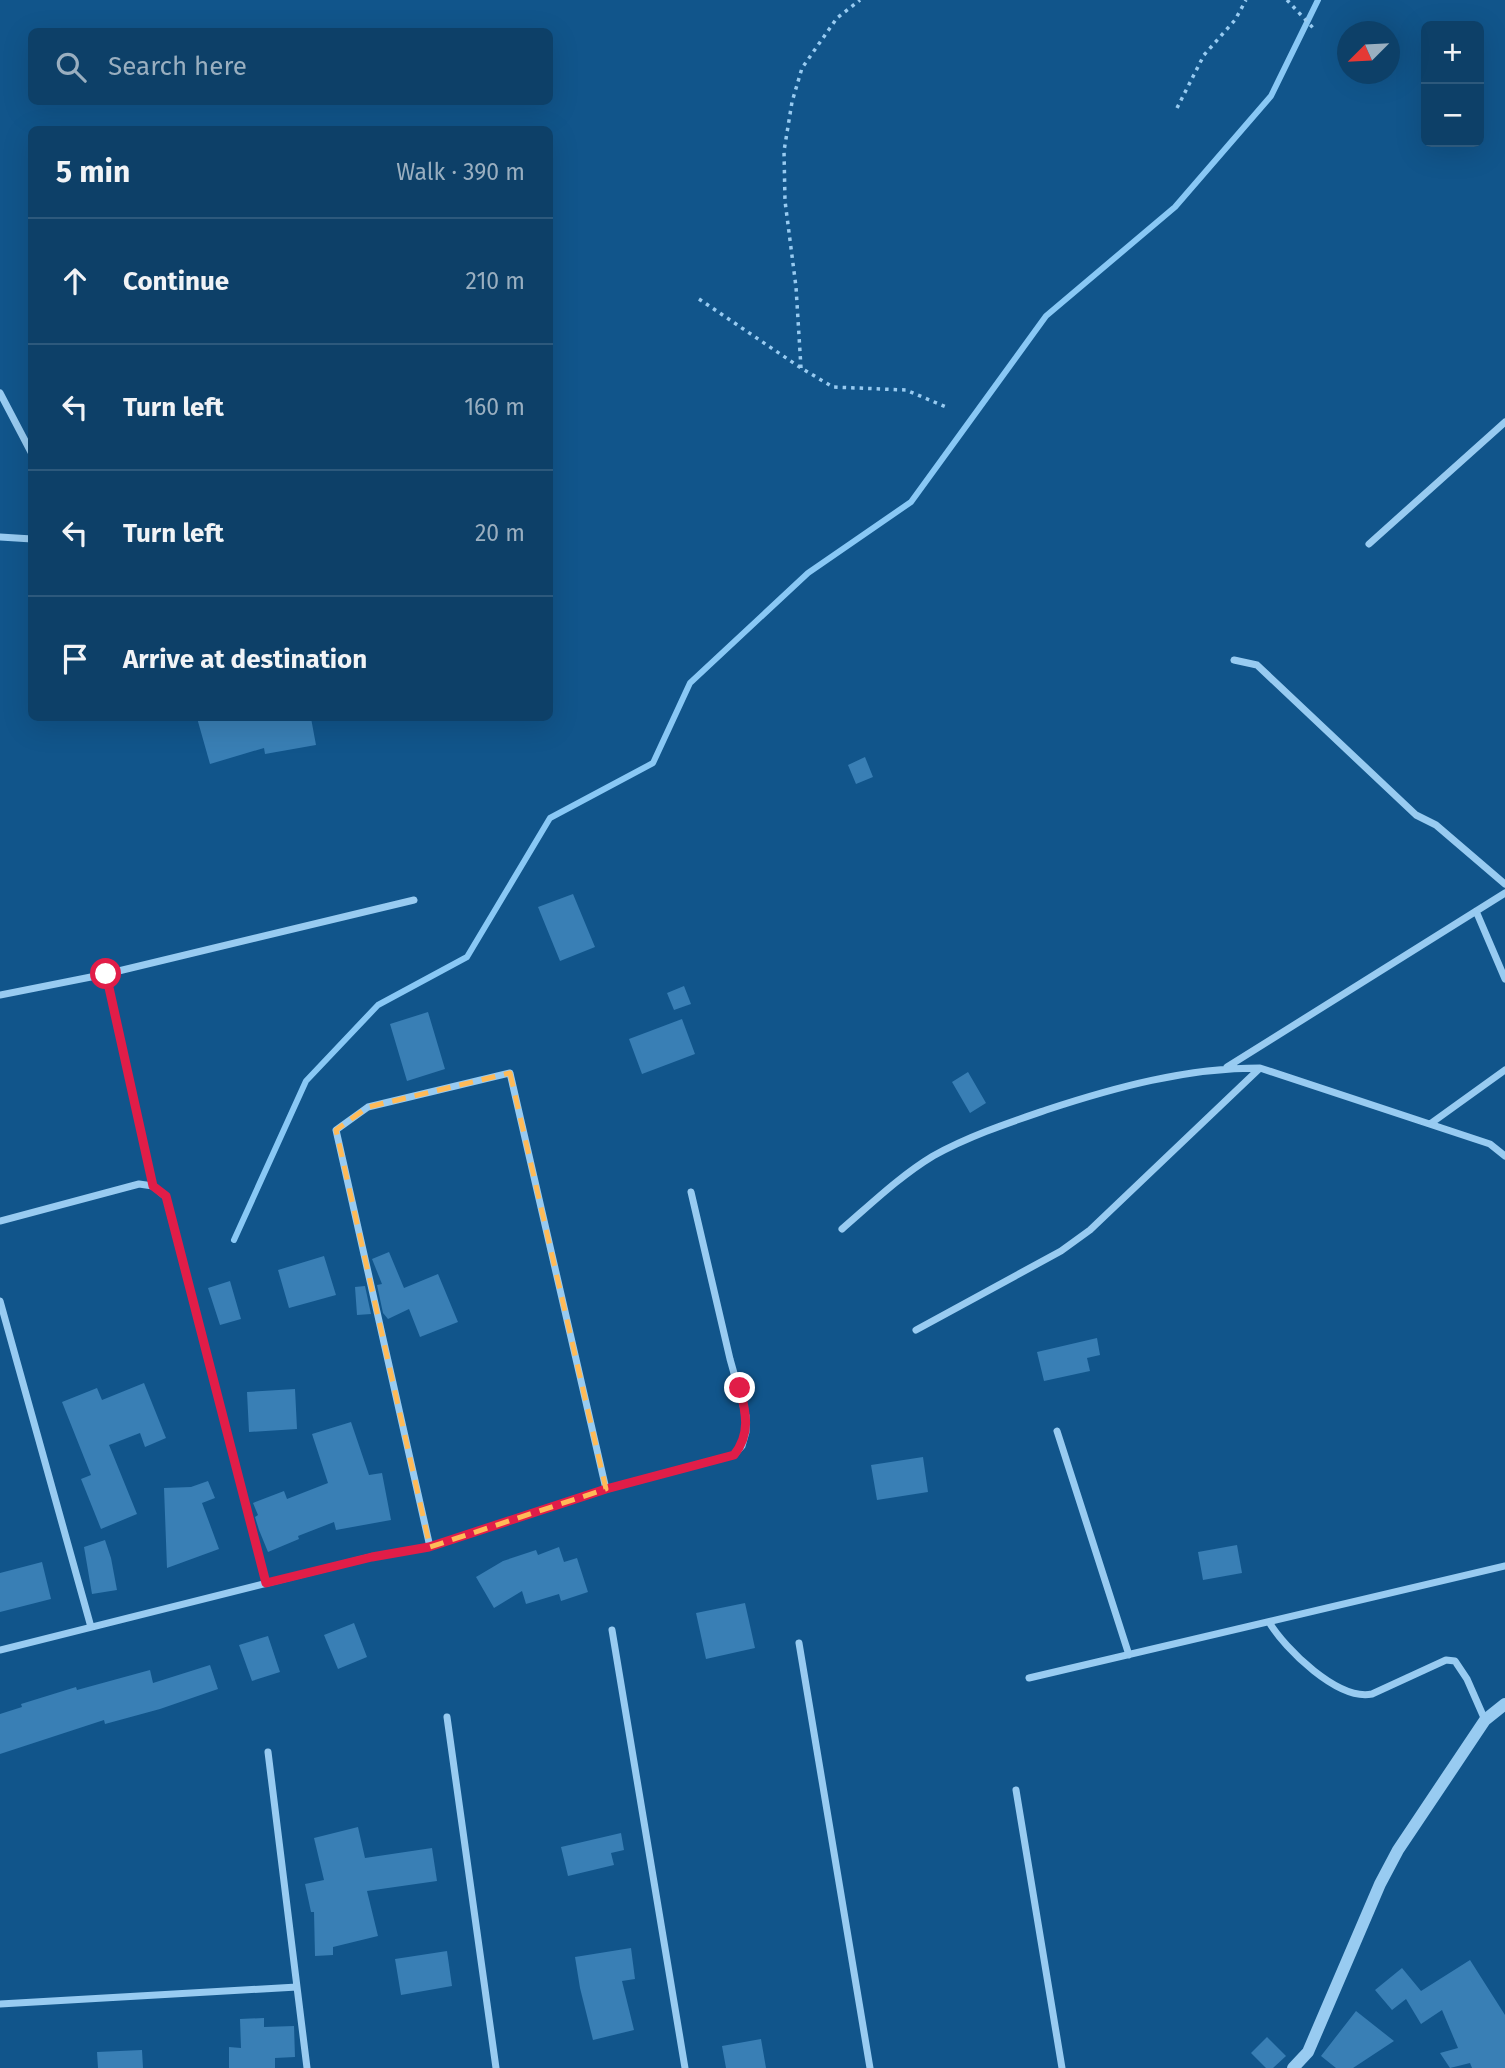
<!DOCTYPE html>
<meta charset="utf-8">
<style>
:root{--surface:#0d4068;--page:#16476e;--text:#f1f3f6;--muted:#9aafc0;--line:#2d597c}
body{margin:0;font-family:"Fira Sans",sans-serif;background:var(--page);color:var(--text)}
.controls{position:absolute;right:21px;top:21px;display:grid;overflow:hidden;border-radius:10px;box-shadow:0 7px 28px #0002}
.controls button{width:63px;height:63px;display:grid;place-items:center;padding:0;border:0;border-bottom:2px solid var(--line);background:var(--surface);color:var(--text);font:35px sans-serif}
.compass{position:absolute;left:1337px;top:21px;width:63px;height:63px;border-radius:50%;background:var(--surface);box-shadow:0 7px 28px #0002;rotate:246deg}
.stop{position:absolute;width:21px;height:21px;margin:-16px;border:5px solid #e11d48;border-radius:50%;background:#fff}
.stop.end{background:#e11d48;border-color:#fff;box-shadow:0 2px 7px #0008}
.list{margin:0;padding:0;list-style:none}
h2{display:flex;justify-content:space-between;align-items:center;height:91px;margin:0;padding:0 28px;font-size:30px}
h2 small{font-size:23px;font-weight:400;color:var(--muted)}
.list li{display:grid;grid-template-columns:46px 1fr auto;gap:21px;align-items:center;box-sizing:border-box;height:126px;padding:0 28px;border-top:2px solid var(--line)}
.list b{display:block;font-size:26px;white-space:nowrap}
.list em{font-size:23px;font-style:normal;color:var(--muted)}
.icon{flex:none;width:38px;height:38px;fill:none;stroke:currentColor;stroke-width:2;stroke-linecap:round;stroke-linejoin:round}
.map{position:relative;flex:none;width:1505px;height:2068px;overflow:hidden}
.search{position:absolute;background:var(--surface);box-shadow:0 7px 28px #0002;left:28px;top:28px;width:525px;height:77px;display:flex;align-items:center;gap:18px;box-sizing:border-box;padding:0 24px;border-radius:10px;color:var(--muted);font-size:26px}
.panel{position:absolute;background:var(--surface);box-shadow:0 7px 28px #0002;left:28px;top:126px;width:525px;height:595px;border-radius:10px}
.map>svg:first-child{display:block}
.lines{fill:none;stroke-linecap:round;stroke-linejoin:round}
.stream{stroke:#89c8f5;stroke-width:6}
.building{fill:#397fb5}
.path{stroke:#98cbf1;stroke-width:3.5;stroke-dasharray:3.5 5;stroke-linecap:butt}
.minor{stroke:#98cbf1;stroke-width:7}
.tertiary{stroke:#98cbf1;stroke-width:12}
.route{stroke:#e11d48;stroke-width:9}
.marked{fill:none;stroke:#ffbb58;stroke-width:5;stroke-dasharray:14 9;stroke-linejoin:round}
</style>
<div class="map">
<svg width="1505" height="2068" viewBox="0 0 1505 2068">
<rect width="100%" height="100%" fill="#11558b"/>
<g class="lines">
<path class="stream" d="M234,1240L306,1081L378,1005L467,957L550,818L653,763L690,683L808,573L911,502L1046,316L1175,207L1271,96L1318,0"/>
</g>
<path class="building" d="M197,718H311L316,745L265,754L264,748L210,764Z
M865,757L873,777L856,784L848,765Z
M573,894L595,947L560,961L538,907Z
M684,986L691,1004L674,1010L667,993Z
M428,1012L445,1069L407,1081L390,1024Z
M682,1019L695,1054L642,1074L629,1039Z
M968,1072L986,1103L970,1113L952,1082Z
M389,1252L404,1288L438,1274L458,1322L420,1337L409,1309L388,1319L383,1313L377,1285L382,1284L372,1259Z
M324,1256L336,1295L289,1308L278,1270Z
M230,1281L241,1319L220,1325L208,1288Z
M365,1286L371,1314L357,1315L355,1287Z
M1097,1338L1100,1355L1087,1358L1090,1371L1044,1381L1037,1352Z
M144,1383L166,1438L145,1447L140,1433L109,1445L137,1514L101,1529L81,1479L91,1475L62,1402L97,1388L102,1400Z
M295,1389L297,1429L249,1432L247,1392Z
M351,1422L369,1475L382,1473L391,1520L336,1530L334,1522L298,1536L299,1539L268,1552L259,1530L255,1517L258,1515L253,1503L284,1491L287,1499L328,1483L312,1434Z
M923,1457L928,1492L877,1500L871,1465Z
M208,1481L215,1498L202,1503L219,1549L167,1568L164,1488L191,1487Z
M105,1540L111,1558L117,1590L92,1594L84,1547Z
M1237,1545L1242,1573L1203,1580L1198,1552Z
M559,1547L564,1562L577,1558L588,1592L561,1601L559,1594L526,1604L522,1591L494,1608L476,1577L503,1561L536,1550L538,1555Z
M42,1562L51,1599L0,1612V1573Z
M745,1603L755,1648L706,1659L696,1613Z
M354,1623L367,1657L338,1669L324,1635Z
M268,1636L280,1672L252,1681L239,1645Z
M210,1665L218,1689L160,1709L105,1724L104,1720L0,1754V1714L22,1707L21,1704L76,1687L77,1690L150,1670L153,1683Z
M358,1827L365,1858L432,1848L437,1881L367,1891L378,1936L333,1947V1955L315,1956L314,1912H311L305,1884L324,1880L314,1838Z
M621,1833L624,1850L611,1853L614,1865L568,1876L561,1847Z
M631,1948L635,1979L622,1981L634,2030L593,2040L580,1988L575,1957Z
M447,1951L452,1986L401,1995L395,1959Z
M1470,1960L1505,2015V2068H1472L1470,2063L1450,2068L1440,2053L1458,2048L1442,2010L1421,2024L1406,1999L1392,2010L1375,1990L1402,1968L1421,1991Z
M1356,2011L1394,2041L1353,2068H1336L1321,2056Z
M264,2018V2027L294,2026L295,2057L275,2058V2068H229V2047L241,2048L240,2019Z
M1267,2037L1286,2056L1273,2068H1266L1251,2053Z
M761,2039L766,2068H726L722,2046Z
M142,2050L143,2068H98L97,2052Z"/>
<g class="lines">
<path class="path" d="M1287,0L1315,30
M1177,108L1204,55L1235,20L1246,0
M699,299L801,368L833,387L906,390L946,407
M801,368L796,287L785,201L784,151L792,102L802,68L837,18L860,0"/>
<path class="minor" d="M0,393L32,454
M0,537L32,539
M1369,544L1505,422
M1234,660L1257,665L1416,815L1436,825L1505,884
M1476,911L1505,979
M106,974L153,1186
M0,995L106,974L414,900
M1227,1067L1505,893
M1430,1124L1505,1070
M0,1221L139,1184L153,1186L166,1197L266,1583
M842,1229C871,1204 900,1176 933,1156C969,1136 1008,1123 1046,1110C1116,1087 1186,1068 1260,1068L1490,1144L1505,1156
M0,1301L91,1627
M916,1330L1061,1251L1090,1230L1259,1069
M1057,1431L1129,1655
M430,1547L336,1130L368,1107L510,1073L606,1489
M1269,1622C1285,1649 1338,1701 1372,1694L1446,1660L1455,1661L1467,1679L1485,1720
M612,1630L685,2068
M799,1643L870,2068
M0,1650L371,1557L430,1547L606,1489L734,1455L742,1446L746,1432V1416L730,1359L691,1192
M1029,1678L1505,1566
M447,1717L496,2068
M268,1752L307,2068
M1016,1790L1062,2068
M0,2004L297,1987"/>
<path class="tertiary" d="M1293,2068L1308,2052L1380,1884L1398,1850L1485,1720L1505,1704"/>
</g>
<g class="lines">
<path class="route" d="M106,974L153,1186L166,1196L266,1583L372,1557L429,1547L606,1489L734,1455C751,1434 746,1413 740,1388"/>
</g>
<path class="marked" d="M510,1073L606,1489L430,1547L336,1130L368,1107Z"/>
</svg>
<div class="controls">
<button>+</button>
<button>−</button>
</div>
<svg class="compass" viewBox="-18 -18 36 36"><path d="M0-13l5 13h-10z" fill="#e53935"/><path d="M0 13l5-13h-10z" fill="#9aafc0"/></svg>
<div class="stop" style="left:106px;top:974px"></div>
<div class="stop end" style="left:740px;top:1388px"></div>
<div class="search"><svg class="icon" aria-label="search" viewBox="0 0 24 24"><circle cx="10" cy="10" r="6"/><path d="M15 15l6 6"/></svg>Search here</div>
<section class="panel">
<h2>5 min<small>Walk · 390 m</small></h2>
<ul class="list">
<li><svg class="icon" aria-label="ahead" viewBox="0 0 24 24"><path d="M12 20V5M6 11l6-6 6 6"/></svg><div><b>Continue</b></div><em>210 m</em></li>
<li><svg class="icon" aria-label="left" viewBox="0 0 24 24"><path d="M17 20v-9H6M10 6l-5 5 5 5"/></svg><div><b>Turn left</b></div><em>160 m</em></li>
<li><svg class="icon" aria-label="left" viewBox="0 0 24 24"><path d="M17 20v-9H6M10 6l-5 5 5 5"/></svg><div><b>Turn left</b></div><em>20 m</em></li>
<li><svg class="icon" aria-label="arrive" viewBox="0 0 24 24"><path d="M6 21V4h12l-3 4 3 4H6"/></svg><div><b>Arrive at destination</b></div></li>
</ul>
</section>
</div>
